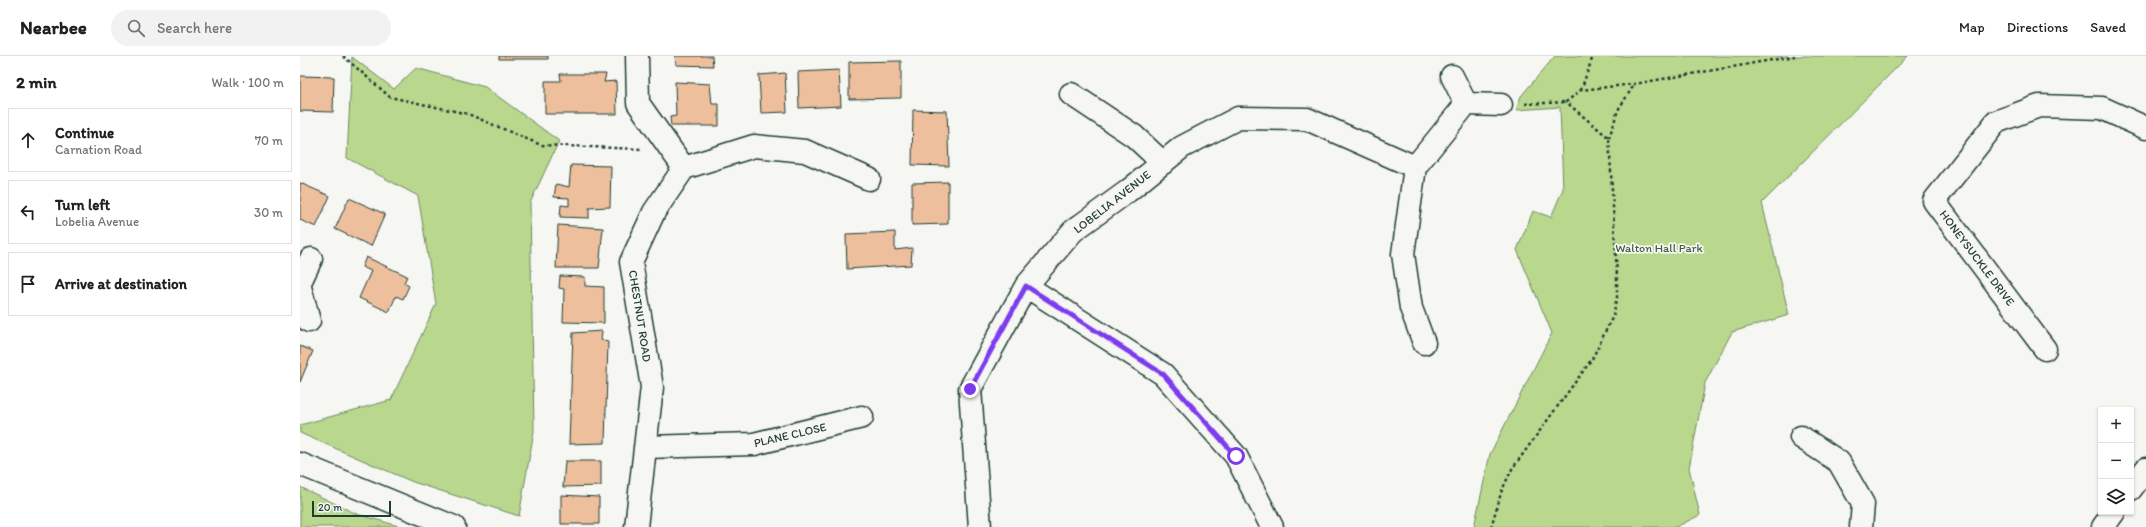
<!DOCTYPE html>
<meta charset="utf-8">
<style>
:root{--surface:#fff;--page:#f2f2f2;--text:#202124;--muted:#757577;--line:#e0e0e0}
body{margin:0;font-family:Itim,sans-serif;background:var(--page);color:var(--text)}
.controls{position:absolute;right:12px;bottom:12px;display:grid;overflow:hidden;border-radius:0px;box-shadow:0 1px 3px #0004}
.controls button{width:36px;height:36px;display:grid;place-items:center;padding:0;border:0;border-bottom:1px solid var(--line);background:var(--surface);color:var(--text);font:20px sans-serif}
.scale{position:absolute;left:12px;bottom:10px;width:79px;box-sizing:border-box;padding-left:4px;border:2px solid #1f3d34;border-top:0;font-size:11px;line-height:14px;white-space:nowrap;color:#1f3d34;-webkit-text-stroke:3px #f6f6f2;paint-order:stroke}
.stop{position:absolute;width:12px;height:12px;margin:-9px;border:3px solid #7c3aed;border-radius:50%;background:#fff}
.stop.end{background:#7c3aed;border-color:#fff;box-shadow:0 1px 4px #0008}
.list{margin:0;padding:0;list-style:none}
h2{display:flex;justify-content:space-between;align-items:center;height:52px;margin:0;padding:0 16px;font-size:17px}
h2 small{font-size:13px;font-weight:400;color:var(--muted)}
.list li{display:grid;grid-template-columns:26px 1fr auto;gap:12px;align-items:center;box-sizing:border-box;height:64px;margin:0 8px 8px;padding:0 8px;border:1px solid var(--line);border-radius:0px}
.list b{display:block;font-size:15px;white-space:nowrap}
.list p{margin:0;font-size:13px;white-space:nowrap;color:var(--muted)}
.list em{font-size:13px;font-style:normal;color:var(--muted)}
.icon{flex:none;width:22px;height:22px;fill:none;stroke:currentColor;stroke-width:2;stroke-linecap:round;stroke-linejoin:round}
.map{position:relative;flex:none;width:1846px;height:471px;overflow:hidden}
header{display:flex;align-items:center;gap:24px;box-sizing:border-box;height:56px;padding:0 20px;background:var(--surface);border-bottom:1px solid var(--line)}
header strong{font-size:19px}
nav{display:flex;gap:22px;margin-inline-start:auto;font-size:14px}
.search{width:280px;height:36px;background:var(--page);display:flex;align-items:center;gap:10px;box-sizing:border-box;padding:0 14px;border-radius:22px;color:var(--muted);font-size:15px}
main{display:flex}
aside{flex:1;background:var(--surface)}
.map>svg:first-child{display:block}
.green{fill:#bad78e;stroke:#6c8a61}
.building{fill:#edbf9d;stroke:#1f3d34}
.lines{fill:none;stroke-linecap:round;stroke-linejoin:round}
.street-casing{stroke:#1f3d34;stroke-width:25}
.path{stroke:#1f3d34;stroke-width:2.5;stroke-dasharray:3 3;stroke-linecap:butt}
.street{stroke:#f6f6f2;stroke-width:22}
.route{stroke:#7c3aed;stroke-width:5}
.labels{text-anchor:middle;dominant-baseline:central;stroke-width:3.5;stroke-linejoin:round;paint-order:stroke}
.street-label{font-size:12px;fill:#1f3d34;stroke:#f6f6f2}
.park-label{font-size:12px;fill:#3e5c46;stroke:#f6f6f2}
</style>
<header>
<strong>Nearbee</strong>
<div class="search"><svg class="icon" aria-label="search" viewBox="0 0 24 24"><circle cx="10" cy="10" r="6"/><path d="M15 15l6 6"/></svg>Search here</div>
<nav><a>Map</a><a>Directions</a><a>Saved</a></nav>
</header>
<main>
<aside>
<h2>2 min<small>Walk · 100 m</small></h2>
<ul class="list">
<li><svg class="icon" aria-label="ahead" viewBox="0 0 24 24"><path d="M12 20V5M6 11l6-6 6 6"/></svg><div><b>Continue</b><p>Carnation Road</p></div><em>70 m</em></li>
<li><svg class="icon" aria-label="left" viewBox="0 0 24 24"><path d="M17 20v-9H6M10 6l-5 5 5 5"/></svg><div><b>Turn left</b><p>Lobelia Avenue</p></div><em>30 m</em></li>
<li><svg class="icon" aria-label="arrive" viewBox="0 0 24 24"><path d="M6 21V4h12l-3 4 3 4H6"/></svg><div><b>Arrive at destination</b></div></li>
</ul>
</aside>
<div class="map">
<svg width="1846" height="471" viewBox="0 0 1846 471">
<rect width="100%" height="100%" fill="#f6f6f2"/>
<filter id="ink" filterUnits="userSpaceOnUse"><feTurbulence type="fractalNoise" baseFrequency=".025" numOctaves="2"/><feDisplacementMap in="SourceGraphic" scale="8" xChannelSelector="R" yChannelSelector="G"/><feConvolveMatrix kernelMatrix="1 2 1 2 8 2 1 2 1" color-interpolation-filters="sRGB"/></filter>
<g filter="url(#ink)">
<path class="green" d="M1255,0H1608L1462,147L1489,259L1432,276L1405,327L1389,412L1400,459L1376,471H1174L1190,398L1252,277L1217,194L1233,155L1251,161L1263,133L1260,51L1216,54L1221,40Z
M52,1L94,33L116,12L185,31L259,85L230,147L234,375L219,460L113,426L0,377V369L91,344L136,248L118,140L47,102Z
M0,431L57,458L102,471H0Z"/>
<path class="building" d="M199,0H248V3H199Z
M375,0H412L413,10L376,9Z
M601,5V42L549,43V6Z
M539,14L541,50L499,52L498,16Z
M485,17L487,56L461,57L459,19Z
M260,18H306L304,26L316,25L317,58H245V25H261Z
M0,20L34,21L33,56L0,55Z
M375,26L410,28L412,48H419V70H371L370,61L376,60Z
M613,54L647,55L649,110L612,109Z
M271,109L311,110L310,151L289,152V162L260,161L261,149L269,150V142L254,141L256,128L269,131Z
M648,126V168L612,169V127Z
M0,127L30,140L16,171L0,164Z
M49,142L85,158L71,190L35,173Z
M258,169L303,172L299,212H256Z
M595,176V194L612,192L611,209L547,213L546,178Z
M66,201L107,220L104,227L109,230L103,243L96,240L89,256L59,242L71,215L62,211Z
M260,220L285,221V230L304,231V267L263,266L264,233L259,232Z
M302,275L301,284L308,286L305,387L269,388L273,277Z
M0,290L13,295L0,326Z
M265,405H301V430L263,431Z
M261,439L299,441V468H261Z"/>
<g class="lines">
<defs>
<path id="street" d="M337,0L338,47L384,112
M771,38L834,80L863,107
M1166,48L1201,49
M1115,111L1166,48L1152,20
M0,226L11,203
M726,230L863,318L936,400L972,471
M0,231L9,265
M1745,293L1634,145L1696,66L1739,50L1802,52L1846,72
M1501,381L1539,406L1563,448L1561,471
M345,391L454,388L562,361
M0,408L154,471
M1831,433L1846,413
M336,471L352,331L331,206L354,156L384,112L454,90L505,95L569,123
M680,471L670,333L726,230L773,175L828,135L882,91L938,62L1007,63L1115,111L1103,198L1111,252L1124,287
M1803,471L1814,456"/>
</defs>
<use href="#street" class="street-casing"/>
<path class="path" d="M43,0L90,41L168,58L241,89L341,93
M1281,34L1293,0
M1225,48L1266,46
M1309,82L1318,54L1334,29
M1191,471L1202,434L1212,413L1292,303L1313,260L1317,241V220L1309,82L1266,46L1281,34L1334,28L1495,0"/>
<use href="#street" class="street"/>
</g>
</g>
<g class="lines" filter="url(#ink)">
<path class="route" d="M670,333L726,230L863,318L936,400"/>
</g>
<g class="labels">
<g class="street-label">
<text transform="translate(812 146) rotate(-38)">LOBELIA AVENUE</text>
<text transform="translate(1677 202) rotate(53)">HONEYSUCKLE DRIVE</text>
<text transform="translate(340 260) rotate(81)">CHESTNUT ROAD</text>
<text transform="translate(490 379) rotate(-13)">PLANE CLOSE</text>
</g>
<g class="park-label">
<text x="1359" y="192">Walton Hall Park</text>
</g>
</g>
</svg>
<div class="controls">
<button>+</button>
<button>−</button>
<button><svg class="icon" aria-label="layers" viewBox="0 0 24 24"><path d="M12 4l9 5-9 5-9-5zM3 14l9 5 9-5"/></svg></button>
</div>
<div class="scale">20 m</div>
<div class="stop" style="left:936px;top:400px"></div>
<div class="stop end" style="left:670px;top:333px"></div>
</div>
</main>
